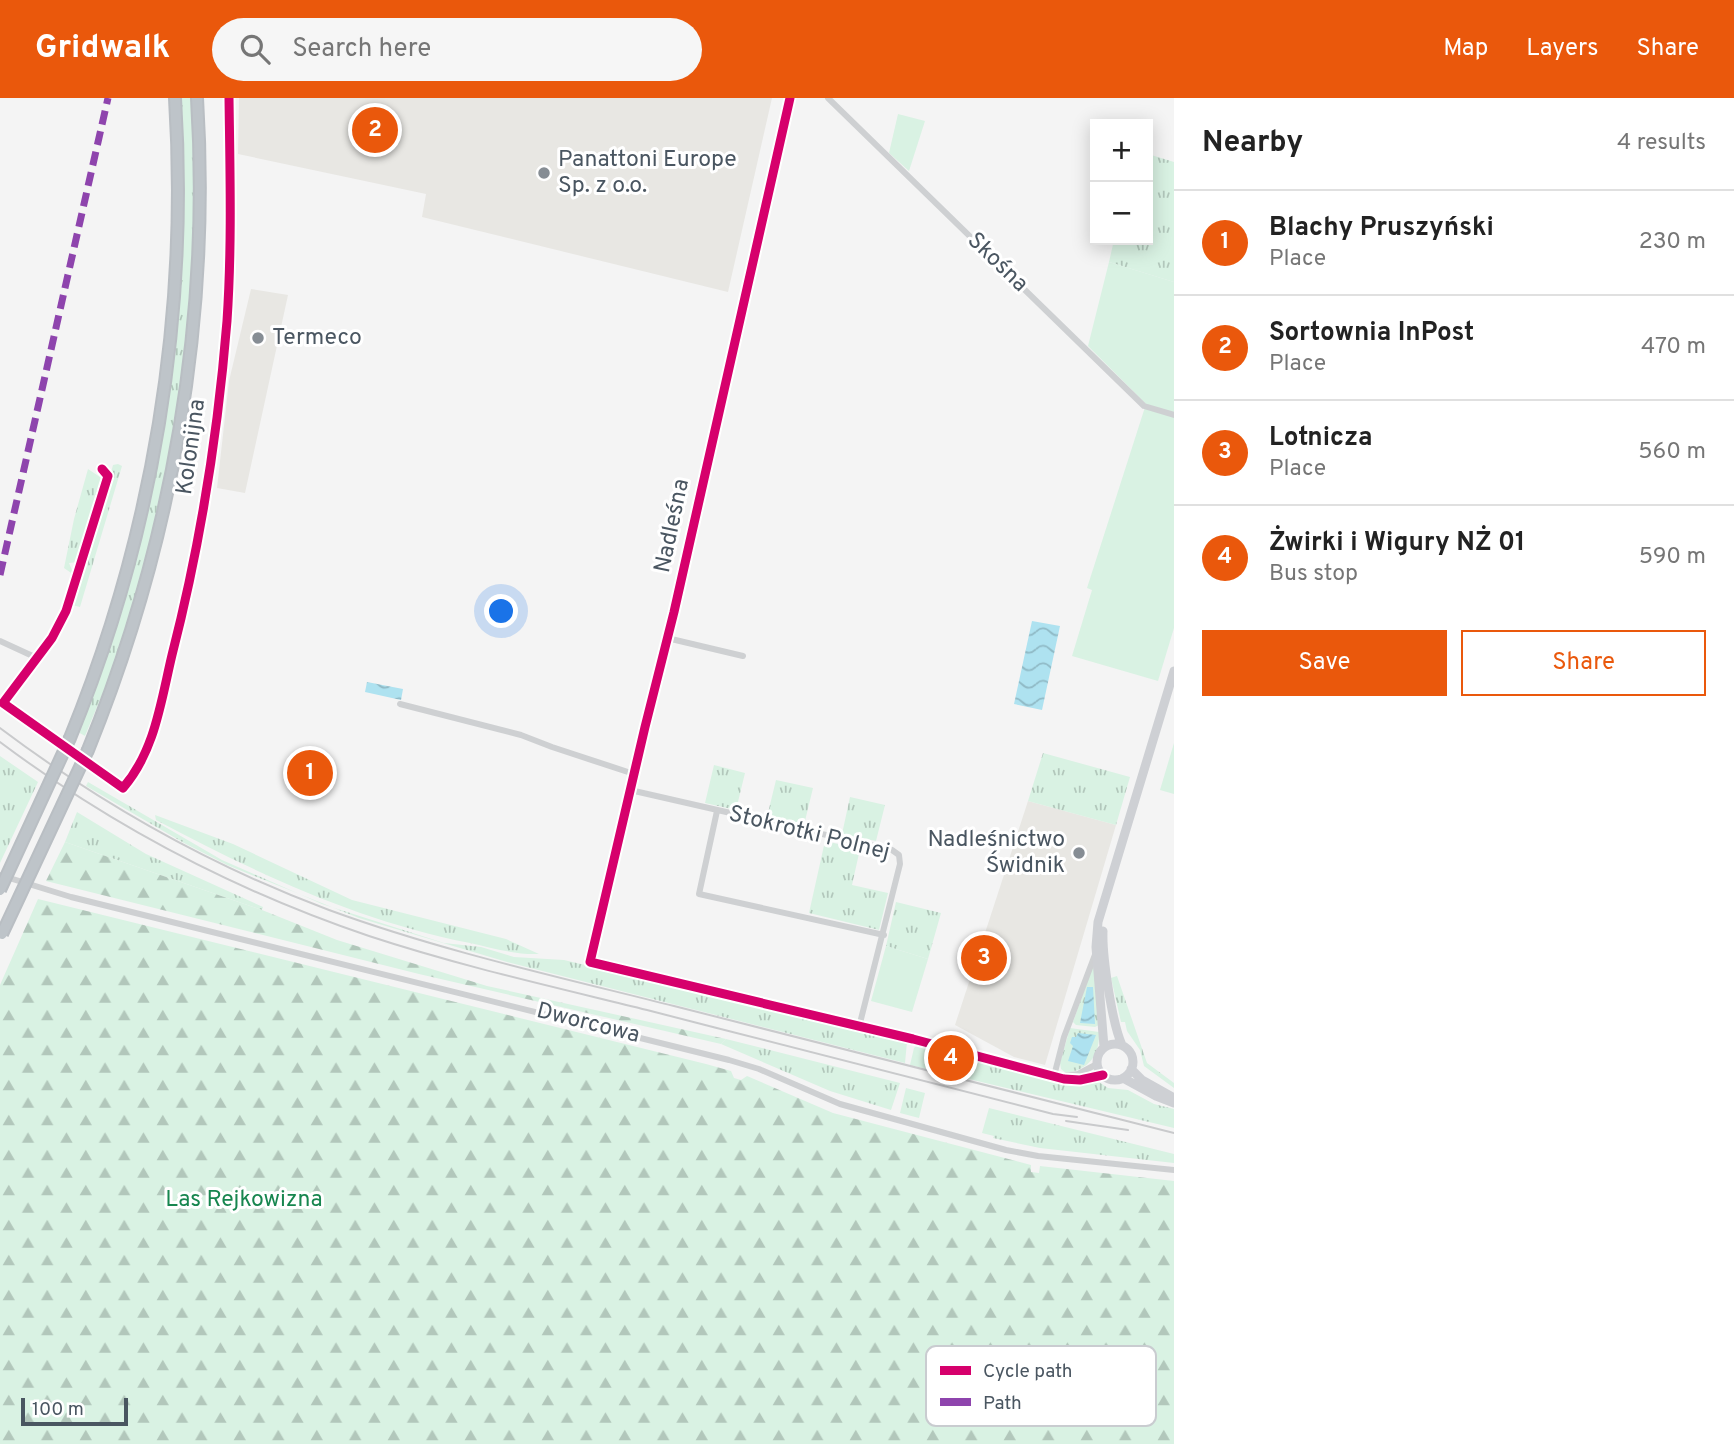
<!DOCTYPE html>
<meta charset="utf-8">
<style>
:root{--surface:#fff;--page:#f6f6f6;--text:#222;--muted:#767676;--line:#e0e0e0;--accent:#ea580c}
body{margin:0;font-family:Overpass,sans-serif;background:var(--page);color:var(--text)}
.controls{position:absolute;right:21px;top:21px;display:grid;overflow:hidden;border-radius:0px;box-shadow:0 4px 18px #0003}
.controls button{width:63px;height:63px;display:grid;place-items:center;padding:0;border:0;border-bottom:2px solid var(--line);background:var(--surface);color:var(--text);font:35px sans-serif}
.scale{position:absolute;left:21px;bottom:18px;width:107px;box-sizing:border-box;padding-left:7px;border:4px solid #4a5661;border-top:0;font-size:19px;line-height:24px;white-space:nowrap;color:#4a5661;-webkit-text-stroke:5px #fff;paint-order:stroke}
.you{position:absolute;left:502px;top:514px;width:24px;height:24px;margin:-18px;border:5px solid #fff;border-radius:50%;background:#1a73e8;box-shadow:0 0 0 10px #1a73e833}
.badge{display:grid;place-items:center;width:46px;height:46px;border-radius:50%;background:var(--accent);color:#fff;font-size:23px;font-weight:700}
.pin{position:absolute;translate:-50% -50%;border:4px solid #fff;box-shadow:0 2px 7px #0006}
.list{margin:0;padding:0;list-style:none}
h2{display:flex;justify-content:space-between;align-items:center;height:91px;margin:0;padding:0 28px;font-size:30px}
h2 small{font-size:23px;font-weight:400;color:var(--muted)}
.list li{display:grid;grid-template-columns:46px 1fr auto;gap:21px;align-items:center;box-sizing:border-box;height:105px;padding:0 28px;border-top:2px solid var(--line)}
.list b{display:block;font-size:26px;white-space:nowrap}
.list p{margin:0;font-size:23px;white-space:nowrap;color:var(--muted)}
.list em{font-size:23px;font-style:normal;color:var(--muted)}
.actions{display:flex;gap:14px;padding:21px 28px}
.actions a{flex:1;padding:16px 0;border:2px solid var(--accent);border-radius:0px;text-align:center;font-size:24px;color:var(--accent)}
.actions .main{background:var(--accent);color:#fff}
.icon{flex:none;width:38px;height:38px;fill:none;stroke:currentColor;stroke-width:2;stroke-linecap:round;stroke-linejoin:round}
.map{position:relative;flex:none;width:1174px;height:1346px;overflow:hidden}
header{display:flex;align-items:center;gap:42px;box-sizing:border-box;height:98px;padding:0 35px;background:var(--accent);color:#fff}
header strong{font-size:33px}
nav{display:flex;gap:38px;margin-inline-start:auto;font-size:24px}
.search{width:490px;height:63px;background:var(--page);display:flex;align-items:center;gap:18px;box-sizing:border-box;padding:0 24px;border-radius:38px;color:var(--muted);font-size:26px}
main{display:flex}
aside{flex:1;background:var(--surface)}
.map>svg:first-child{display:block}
.commercial{fill:#e8e7e3}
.grass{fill:url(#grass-tufts)}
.forest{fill:url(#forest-firs)}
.green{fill:#d9f2e3}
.water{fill:url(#water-waves)}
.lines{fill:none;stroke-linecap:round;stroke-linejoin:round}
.motorway-casing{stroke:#b9bec3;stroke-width:14}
.minor{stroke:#ced0d2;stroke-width:6}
.secondary{stroke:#ced0d4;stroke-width:9}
.motorway{stroke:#bec4c9;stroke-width:10}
.rail{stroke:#c9cacc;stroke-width:2}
.motorway-bridge-casing{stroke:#b9bec3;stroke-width:14;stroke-linecap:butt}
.motorway-bridge{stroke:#bec4c9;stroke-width:10}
.quiet{stroke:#8e44ad;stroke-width:7;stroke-dasharray:14 7;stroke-linecap:butt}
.cycleway-casing{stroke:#fff;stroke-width:13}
.cycleway{stroke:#d6006c;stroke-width:9}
.poi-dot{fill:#868d94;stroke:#fff;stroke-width:2.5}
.labels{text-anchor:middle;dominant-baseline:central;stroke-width:6;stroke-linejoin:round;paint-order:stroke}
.poi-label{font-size:23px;fill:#4a5661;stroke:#fff;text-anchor:start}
.street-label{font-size:23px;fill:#4a5661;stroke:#fff}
.park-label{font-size:23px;fill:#17864f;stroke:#fff}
.key{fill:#fff;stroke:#c9ccd0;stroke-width:2}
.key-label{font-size:19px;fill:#4a5661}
</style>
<header>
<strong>Gridwalk</strong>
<div class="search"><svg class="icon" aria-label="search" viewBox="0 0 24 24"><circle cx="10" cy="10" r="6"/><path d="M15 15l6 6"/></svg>Search here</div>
<nav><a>Map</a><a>Layers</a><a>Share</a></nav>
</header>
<main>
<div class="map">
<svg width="1174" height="1346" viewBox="0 0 1174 1346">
<defs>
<pattern id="grass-tufts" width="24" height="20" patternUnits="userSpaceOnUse" patternTransform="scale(1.75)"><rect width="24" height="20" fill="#d9f2e3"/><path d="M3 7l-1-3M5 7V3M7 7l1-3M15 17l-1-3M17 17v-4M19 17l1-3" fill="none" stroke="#b2c7bb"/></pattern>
<pattern id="forest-firs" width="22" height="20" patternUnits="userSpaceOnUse" patternTransform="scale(1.75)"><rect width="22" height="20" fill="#d9f2e3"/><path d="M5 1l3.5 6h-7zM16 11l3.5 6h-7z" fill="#b2c7bb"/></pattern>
<pattern id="water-waves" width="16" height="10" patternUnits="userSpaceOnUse" patternTransform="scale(1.75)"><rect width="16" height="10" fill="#aee2f0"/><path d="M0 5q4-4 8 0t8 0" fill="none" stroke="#90bac6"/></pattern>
</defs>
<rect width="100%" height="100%" fill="#f4f4f4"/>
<path class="commercial" d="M239,0H772L728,194L422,119L426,96L238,56Z
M251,191L288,197L245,395L217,390L229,283Z
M1028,703L1116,727L1045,967L1014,959L955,927Z"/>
<path class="grass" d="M180,0H193C194,33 196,67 196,101C195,229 175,359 142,483C129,536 106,587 85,638L78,634C98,579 118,525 134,468C175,319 189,154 180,0Z
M1148,56L1174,64V184L1109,164L1114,142H1148Z
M118,366L122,368L80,509L72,507L92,445L113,367Z
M88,371L103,381L78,464L69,465L74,477L64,470L74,421Z
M1043,655L1130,679L1116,727L1028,703Z
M0,658L38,684L0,765Z
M714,667L745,675L736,712L705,705Z
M776,682L813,690L804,727L767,719Z
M88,684L222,762L322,806L444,845L481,849L514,859L564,862L907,944L905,965L507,864L359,820L227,767L184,745L86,688Z
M850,699L885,707L876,743L842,736Z
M77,714L146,756L263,809L262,812L65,744Z
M155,717L233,746L352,802L506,841L539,856C515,857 493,850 470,845C358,823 256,775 156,722Z
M825,743L860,751L852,787L888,795L879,832L809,815Z
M896,804L941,815L928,861L886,848Z
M1094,865L1099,927L1095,929L1076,927L1073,924Z
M1117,878L1147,965L1174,985V990L1144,968L1140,952L1127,933L1125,924H1121L1111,880Z
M1070,930L1099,934C1100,957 1089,972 1066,975L1061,971L1060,965Z
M726,941L900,985L891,1012L830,993L721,946Z
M917,947L1063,985L1099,984L1108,990L1128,992L1154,1006L1174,1011V1030L910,967L914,950Z
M906,990L925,995L919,1020L900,1015Z
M989,1010L1174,1056V1065L1040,1050L993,1040L994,1038L982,1035Z"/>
<path class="forest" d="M65,744L262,812L337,842L487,888L726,941L721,946L419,876L46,783Z
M38,801L706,966L731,973L734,980L741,982L747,978L833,1015L1031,1067V1074L1039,1075L1040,1068L1174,1083V1346H0V887Z"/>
<path class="green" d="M898,16L925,23L909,73L889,55Z
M1109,164L1174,184V530L1158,583L1072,558L1092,492L1087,490L1146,306L1088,248Z
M1174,645V696L1160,692Z
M886,848L928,861L912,914L871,903Z"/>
<path class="water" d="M1032,523L1060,528L1042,612L1014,606Z
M367,584L403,591L401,602L365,594Z
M1087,889H1093L1095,926L1080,925Z
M1078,935L1096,937L1084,967L1068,963L1073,948L1070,945L1072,939H1076Z"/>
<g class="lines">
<defs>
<path id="motorway" d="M70,640C153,437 189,218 175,0
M88,652C172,445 211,223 197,0"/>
</defs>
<use href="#motorway" class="motorway-casing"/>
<path class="minor" d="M790,0L674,514L645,629L590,864L913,941L1064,981L1080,982L1103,977
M828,0L1144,308L1174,317
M102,371L108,378L66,513L52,540L3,605L123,690C155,653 161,603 172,557C200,448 218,335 227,223C232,149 230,74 229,0
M667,540L743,558
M0,543L37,560
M400,606L521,637L552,649L634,676
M630,692L892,752L899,757L900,766L859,929
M717,713L699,796L884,837
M0,777L71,799L729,962L759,971L840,1006L1006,1052L1038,1058L1174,1072
M1054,978L1064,939L1096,854
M1063,978L1078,976L1097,966"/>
<path class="secondary" d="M1103,833C1102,858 1112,925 1122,947
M1097 964a18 18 0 1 1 36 0a18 18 0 1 1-36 0Z
M1104,949L1096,849L1098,824L1174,573
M1131,971L1142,982L1174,1000
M1123,980L1156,998L1174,1005"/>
<use href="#motorway" class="motorway"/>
<path class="rail" d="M0,630C101,706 211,768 329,812C441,853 559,879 674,908C841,951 1008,992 1174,1035
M0,644C112,728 236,793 369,838C460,868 554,889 647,912C782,947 917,981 1053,1016L1077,1019
M1066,1023L1128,1032"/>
<defs>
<path id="motorway-bridge" d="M0,792L70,640
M2,836L88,652"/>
</defs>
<use href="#motorway-bridge" class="motorway-bridge-casing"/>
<use href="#motorway-bridge" class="motorway-bridge"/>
<path class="quiet" d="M0,477L108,0"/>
<defs>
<path id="cycleway" d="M790,0L674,514L645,629L590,864L913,941L1064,981L1080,982L1103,977
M102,371L108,378L66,513L52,540L3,605L123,690C155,653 161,603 172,557C200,448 218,335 227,223C232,149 230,74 229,0"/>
</defs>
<use href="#cycleway" class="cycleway-casing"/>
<use href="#cycleway" class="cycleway"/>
</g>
<g class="poi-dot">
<circle cx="544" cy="75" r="7"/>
<circle cx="258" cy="240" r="7"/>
<circle cx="1079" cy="755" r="7"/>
</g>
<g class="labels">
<g class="poi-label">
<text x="558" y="62">Panattoni Europe<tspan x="558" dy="26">Sp. z o.o.</tspan></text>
<text x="272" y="240">Termeco</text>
<text x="1065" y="742" text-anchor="end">Nadleśnictwo<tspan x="1065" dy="26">Świdnik</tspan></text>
</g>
<g class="street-label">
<text transform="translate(997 165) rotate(44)">Skośna</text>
<text transform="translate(192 349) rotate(-82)">Kolonijna</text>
<text transform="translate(673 428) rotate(-78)">Nadleśna</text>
<text transform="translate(809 736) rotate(14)">Stokrotki Polnej</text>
<text transform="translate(588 926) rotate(14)">Dworcowa</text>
</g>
<g class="park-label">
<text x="244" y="1102">Las Rejkowizna</text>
</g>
</g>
<rect x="926" y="1248" width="230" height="80" rx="10" class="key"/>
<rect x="940" y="1268" width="31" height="9" fill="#d6006c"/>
<rect x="940" y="1300" width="31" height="8" fill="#8e44ad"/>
<g class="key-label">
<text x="983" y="1279">Cycle path</text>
<text x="983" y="1311">Path</text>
</g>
</svg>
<div class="controls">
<button>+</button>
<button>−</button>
</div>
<div class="scale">100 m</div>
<div class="you"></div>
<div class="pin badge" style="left:310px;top:675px">1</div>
<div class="pin badge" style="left:375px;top:32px">2</div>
<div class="pin badge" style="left:984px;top:860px">3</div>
<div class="pin badge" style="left:951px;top:960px">4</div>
</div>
<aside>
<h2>Nearby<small>4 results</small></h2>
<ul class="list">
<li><span class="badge">1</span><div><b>Blachy Pruszyński</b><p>Place</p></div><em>230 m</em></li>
<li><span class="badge">2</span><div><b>Sortownia InPost</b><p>Place</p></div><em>470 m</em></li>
<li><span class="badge">3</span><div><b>Lotnicza</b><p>Place</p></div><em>560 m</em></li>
<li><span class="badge">4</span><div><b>Żwirki i Wigury NŻ 01</b><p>Bus stop</p></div><em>590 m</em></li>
</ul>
<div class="actions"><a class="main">Save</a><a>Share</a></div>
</aside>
</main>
